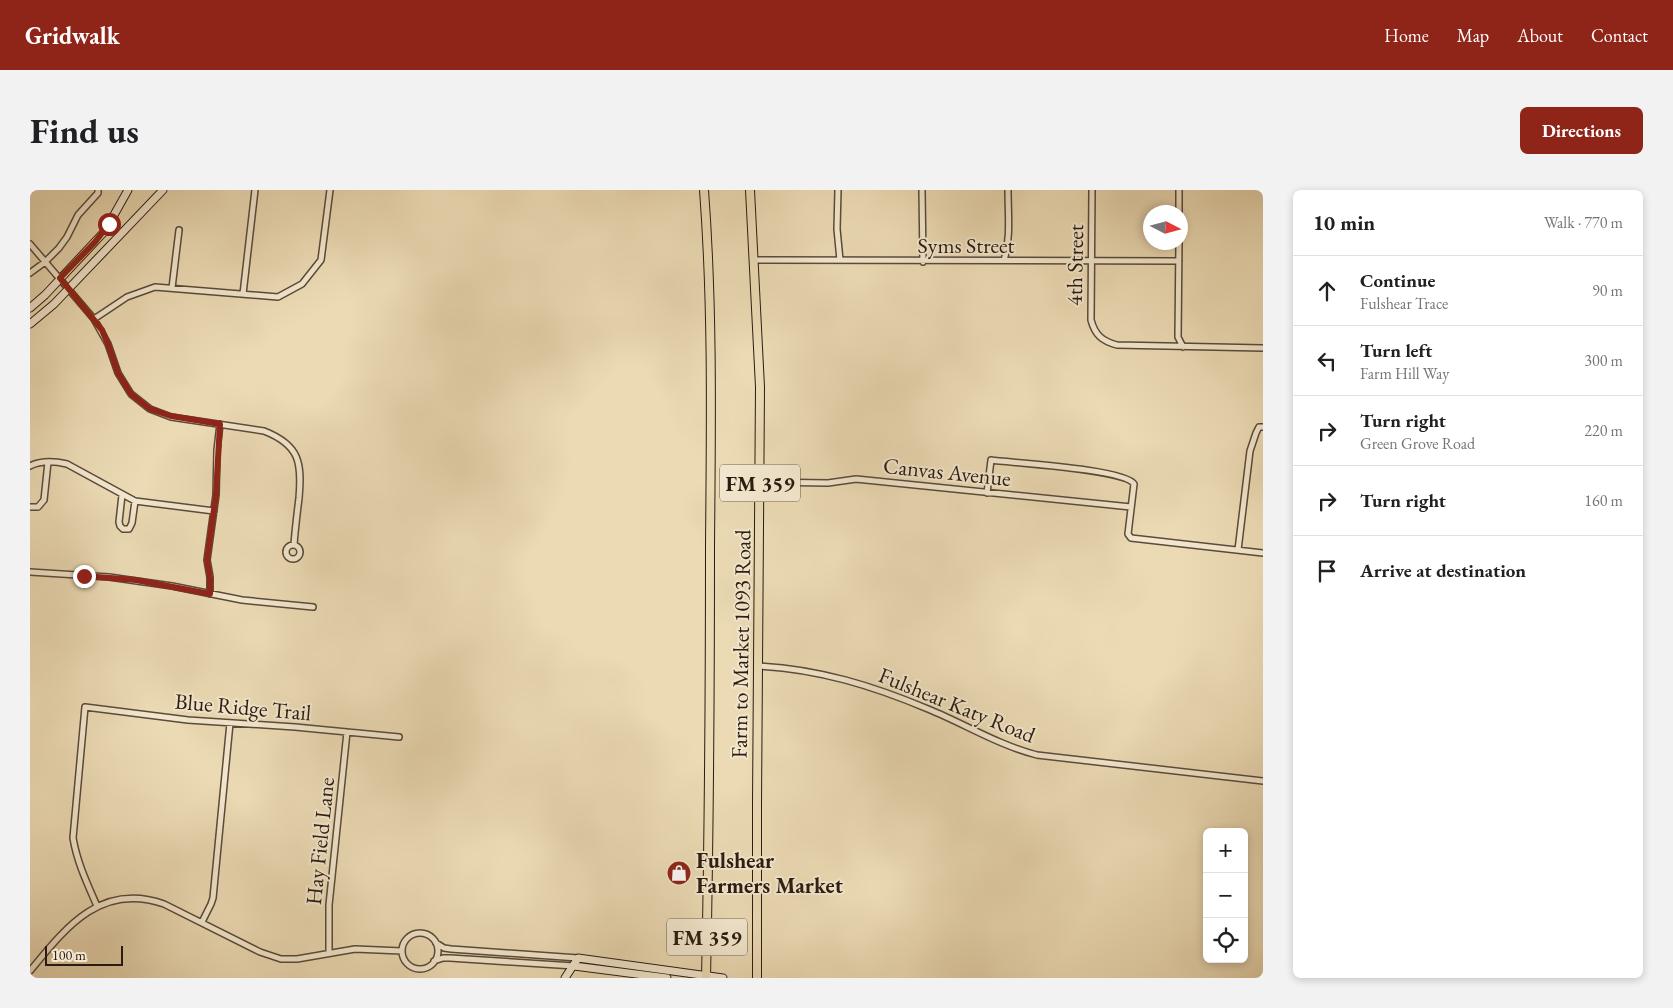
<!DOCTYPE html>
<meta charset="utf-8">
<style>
:root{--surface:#fff;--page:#f2f2f2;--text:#202124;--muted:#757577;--line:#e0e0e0;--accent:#8f2418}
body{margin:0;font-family:"EB Garamond",serif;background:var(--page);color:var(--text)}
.controls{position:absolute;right:15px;bottom:15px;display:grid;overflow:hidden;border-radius:8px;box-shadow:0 2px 8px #0003}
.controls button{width:45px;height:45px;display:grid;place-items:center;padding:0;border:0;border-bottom:1px solid var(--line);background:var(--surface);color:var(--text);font:25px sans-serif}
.compass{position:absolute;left:1113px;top:15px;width:45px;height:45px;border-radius:50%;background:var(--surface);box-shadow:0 2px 8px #0003;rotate:96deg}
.scale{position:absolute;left:15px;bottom:12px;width:78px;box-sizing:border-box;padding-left:5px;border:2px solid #2b1b10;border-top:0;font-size:14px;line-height:18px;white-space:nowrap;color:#2b1b10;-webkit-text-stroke:4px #f2e7ce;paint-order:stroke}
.stop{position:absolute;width:15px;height:15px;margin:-11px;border:4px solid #8f2418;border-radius:50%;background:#fff}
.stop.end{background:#8f2418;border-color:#fff;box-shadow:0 1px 5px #0008}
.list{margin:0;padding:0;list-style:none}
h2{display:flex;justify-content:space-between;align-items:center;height:65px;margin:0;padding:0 20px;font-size:21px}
h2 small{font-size:16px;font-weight:400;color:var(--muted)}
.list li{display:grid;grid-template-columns:32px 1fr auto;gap:15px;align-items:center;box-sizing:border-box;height:70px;padding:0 20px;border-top:1px solid var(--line)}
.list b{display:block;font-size:19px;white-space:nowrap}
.list p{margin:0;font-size:16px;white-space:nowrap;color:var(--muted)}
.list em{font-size:16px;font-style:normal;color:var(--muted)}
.icon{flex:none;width:28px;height:28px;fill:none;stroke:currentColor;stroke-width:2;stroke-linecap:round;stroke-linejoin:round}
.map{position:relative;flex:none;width:1233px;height:788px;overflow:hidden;border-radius:8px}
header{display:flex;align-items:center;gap:30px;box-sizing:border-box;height:70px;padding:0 25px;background:var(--accent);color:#fff}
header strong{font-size:24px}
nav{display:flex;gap:28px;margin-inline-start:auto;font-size:18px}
.intro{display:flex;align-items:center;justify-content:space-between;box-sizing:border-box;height:120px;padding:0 30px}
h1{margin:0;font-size:35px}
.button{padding:12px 22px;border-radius:8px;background:var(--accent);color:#fff;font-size:18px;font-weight:700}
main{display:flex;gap:30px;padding:0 30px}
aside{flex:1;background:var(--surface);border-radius:8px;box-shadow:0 2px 8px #0003}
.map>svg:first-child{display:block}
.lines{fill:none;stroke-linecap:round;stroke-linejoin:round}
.street-casing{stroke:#5b4b39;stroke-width:8}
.secondary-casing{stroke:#2b1b10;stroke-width:9}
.primary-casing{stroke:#2b1b10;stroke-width:10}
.street{stroke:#f2e7ce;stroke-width:5}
.secondary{stroke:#f2e7ce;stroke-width:7}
.primary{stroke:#ebdab4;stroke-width:8}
.route{stroke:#8f2418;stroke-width:6}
.labels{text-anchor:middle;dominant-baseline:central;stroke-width:4;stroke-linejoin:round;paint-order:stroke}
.shield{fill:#f2e7ce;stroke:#675849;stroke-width:1}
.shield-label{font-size:21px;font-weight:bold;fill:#2b1b10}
.street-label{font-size:22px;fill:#2b1b10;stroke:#f2e7ce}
.poi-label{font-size:22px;font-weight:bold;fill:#2b1b10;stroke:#f2e7ce;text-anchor:start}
</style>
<header>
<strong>Gridwalk</strong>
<nav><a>Home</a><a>Map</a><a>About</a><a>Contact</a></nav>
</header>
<div class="intro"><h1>Find us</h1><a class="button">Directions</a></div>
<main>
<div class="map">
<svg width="1233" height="788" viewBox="0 0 1233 788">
<rect width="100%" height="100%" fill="#ebdab4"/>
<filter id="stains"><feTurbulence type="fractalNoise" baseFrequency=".004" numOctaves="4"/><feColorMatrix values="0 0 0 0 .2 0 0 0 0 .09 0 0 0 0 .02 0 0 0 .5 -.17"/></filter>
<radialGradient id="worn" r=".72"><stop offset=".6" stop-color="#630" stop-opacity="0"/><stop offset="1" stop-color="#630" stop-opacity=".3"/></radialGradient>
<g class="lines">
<defs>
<path id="street" d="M808,0L807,39L810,70
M892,0L893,72
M1062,0L1061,130C1065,145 1072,151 1087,155L1233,158
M1149,22V0
M1149,52L1148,147L1153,157
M0,54L64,129L78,154L88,183L101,204L120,219L141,227L234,241C270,255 272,273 269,308C267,324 265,340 264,355
M724,70L1149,71
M974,70C981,48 978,24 978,0
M0,83L15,72L29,58L37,47L48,25L68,3V0
M142,98L149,40
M213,104L225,0
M64,129L97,107L125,97L248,107L272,94L291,70L300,0
M0,276C12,270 24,271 37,274L105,311L184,321
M730,292L798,293L826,289L1101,317
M957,303L961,270C983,273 1095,279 1104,294L1098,344L1101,348L1233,363
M92,305L89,332L90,336L93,339H99L102,333L105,311
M0,317H8L14,310L18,272
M256 362a7 7 0 1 1 14 0a7 7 0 1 1-14 0Z
M1208,360L1220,261L1226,243L1229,237H1233
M0,382L79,387L142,396L212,410L283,417
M180,404V387L177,370L186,305L187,260L190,234
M729,476C789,479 843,496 898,519C935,534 968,555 1007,565L1233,591
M67,716C57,693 47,672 43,648L55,517L158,530L265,537L369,547
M172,732L181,714L183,708L200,533
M372 761a18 18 0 1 1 36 0a18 18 0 1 1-36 0Z
M406,753L414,758L421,759L548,768
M299,763V715L317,542
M404,771L413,768H420L544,776
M0,781C36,737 71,692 134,714L230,762L251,769H267L325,759L372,761"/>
<path id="secondary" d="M0,118L15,105L75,41L98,0
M0,134L24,114L133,0
M544,776L637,788
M535,788L548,768L693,788"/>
<path id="primary" d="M674,0C683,119 681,237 680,356C680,500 679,644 676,788
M720,0L730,197L727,614V788"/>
</defs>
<use href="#street" class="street-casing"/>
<use href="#secondary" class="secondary-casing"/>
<use href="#primary" class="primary-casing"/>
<use href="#street" class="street"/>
<use href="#secondary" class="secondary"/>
<use href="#primary" class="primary"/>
</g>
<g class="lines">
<path class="route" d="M54,386L106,390L180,404V388L177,370L186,305L190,234L141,226L120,219L101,204L88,183L78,154L72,140L30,88L65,52L79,34"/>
</g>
<defs>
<symbol id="shop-disc" viewBox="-11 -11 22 22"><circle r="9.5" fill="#8f2418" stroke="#f2e7ce"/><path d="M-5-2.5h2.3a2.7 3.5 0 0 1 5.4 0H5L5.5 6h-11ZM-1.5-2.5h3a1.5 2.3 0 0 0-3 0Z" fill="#fff"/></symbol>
</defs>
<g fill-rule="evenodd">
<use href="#shop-disc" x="635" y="669" width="28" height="28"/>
</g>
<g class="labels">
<g class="shield">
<rect x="690" y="274.5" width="80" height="37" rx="4"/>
<rect x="637" y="728.5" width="80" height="37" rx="4"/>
</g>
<g class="shield-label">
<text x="730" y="293">FM 359</text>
<text x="677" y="747">FM 359</text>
</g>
<g class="street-label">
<text x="936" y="55">Syms Street</text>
<text transform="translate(1045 75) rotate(-89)">4th Street</text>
<text transform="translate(917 282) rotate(6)">Canvas Avenue</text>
<text transform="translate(711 454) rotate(-89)">Farm to Market 1093 Road</text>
<text transform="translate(927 515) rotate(22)">Fulshear Katy Road</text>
<text transform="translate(213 517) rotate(5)">Blue Ridge Trail</text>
<text transform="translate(290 651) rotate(-84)">Hay Field Lane</text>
</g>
<g class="poi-label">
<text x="666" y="670">Fulshear<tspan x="666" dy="25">Farmers Market</tspan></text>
</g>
</g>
<rect width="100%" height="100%" filter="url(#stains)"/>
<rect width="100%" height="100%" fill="url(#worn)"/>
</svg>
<div class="controls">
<button>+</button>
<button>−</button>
<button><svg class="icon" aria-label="locate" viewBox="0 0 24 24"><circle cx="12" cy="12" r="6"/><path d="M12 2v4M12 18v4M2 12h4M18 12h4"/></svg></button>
</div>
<svg class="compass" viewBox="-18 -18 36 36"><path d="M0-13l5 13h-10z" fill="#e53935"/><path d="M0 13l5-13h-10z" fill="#757577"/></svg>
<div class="scale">100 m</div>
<div class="stop" style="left:79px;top:34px"></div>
<div class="stop end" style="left:54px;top:386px"></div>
</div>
<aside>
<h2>10 min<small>Walk · 770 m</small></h2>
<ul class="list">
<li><svg class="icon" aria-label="ahead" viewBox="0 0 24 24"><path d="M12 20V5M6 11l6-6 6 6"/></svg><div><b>Continue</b><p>Fulshear Trace</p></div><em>90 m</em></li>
<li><svg class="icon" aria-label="left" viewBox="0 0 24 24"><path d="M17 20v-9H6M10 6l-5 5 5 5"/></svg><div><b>Turn left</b><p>Farm Hill Way</p></div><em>300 m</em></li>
<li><svg class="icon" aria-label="right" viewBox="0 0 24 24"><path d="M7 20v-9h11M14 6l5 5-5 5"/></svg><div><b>Turn right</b><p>Green Grove Road</p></div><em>220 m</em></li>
<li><svg class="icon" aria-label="right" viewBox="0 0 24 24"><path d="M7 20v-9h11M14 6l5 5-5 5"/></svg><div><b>Turn right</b></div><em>160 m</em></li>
<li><svg class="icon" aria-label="arrive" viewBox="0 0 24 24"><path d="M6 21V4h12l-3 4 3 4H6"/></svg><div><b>Arrive at destination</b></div></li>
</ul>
</aside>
</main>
